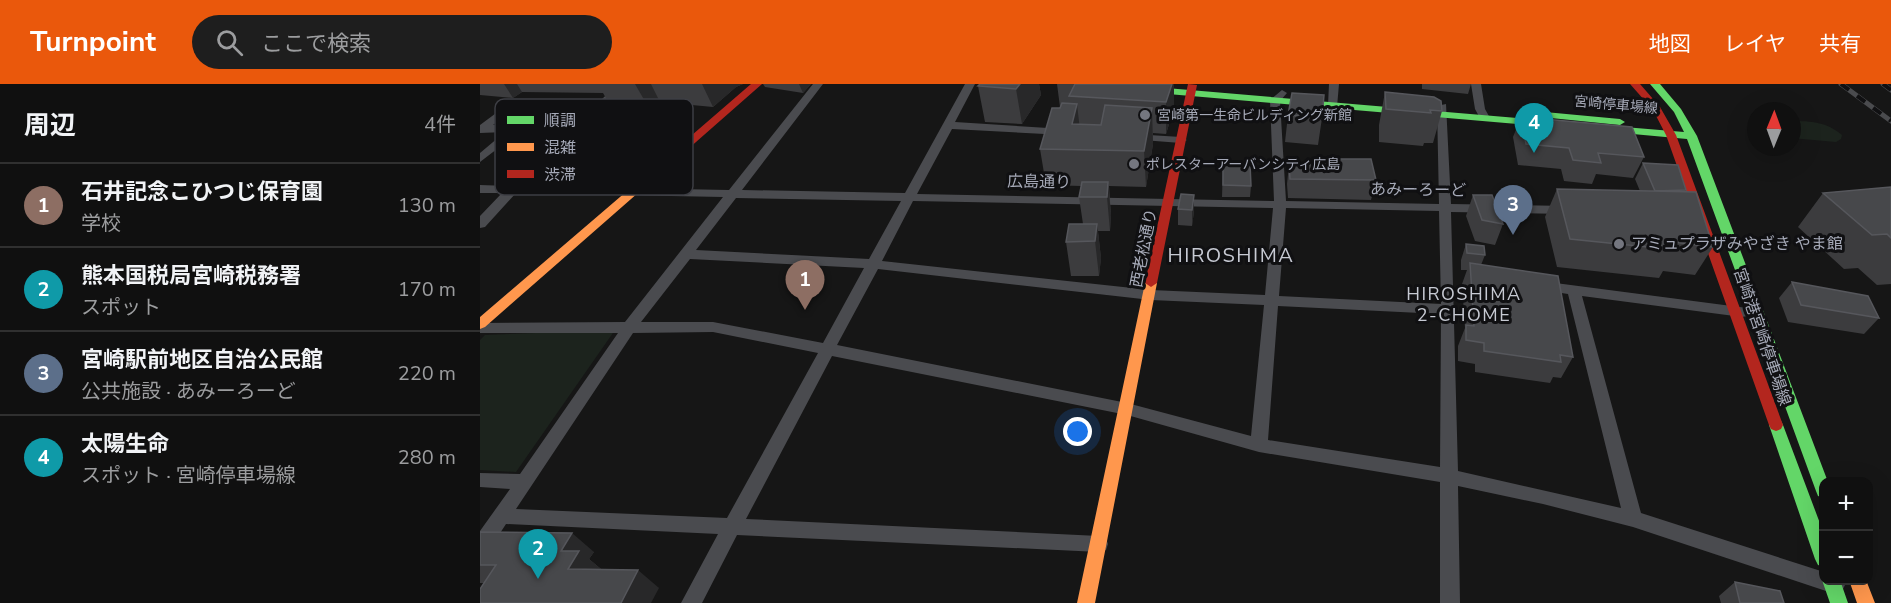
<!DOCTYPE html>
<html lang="ja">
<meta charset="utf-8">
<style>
:root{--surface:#101010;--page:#1e1e1e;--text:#f1f3f6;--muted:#9c9d9f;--line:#303030;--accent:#ea580c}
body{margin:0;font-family:"Nunito Sans","Noto Sans JP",sans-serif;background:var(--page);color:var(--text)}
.controls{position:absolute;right:18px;bottom:18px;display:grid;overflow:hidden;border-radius:12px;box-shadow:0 6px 24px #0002}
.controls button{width:54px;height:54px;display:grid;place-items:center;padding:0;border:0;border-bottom:2px solid var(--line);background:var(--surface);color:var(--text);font:30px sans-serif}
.compass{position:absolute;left:1267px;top:18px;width:54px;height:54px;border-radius:50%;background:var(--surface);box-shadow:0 6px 24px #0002;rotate:1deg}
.you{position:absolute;left:598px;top:348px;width:21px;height:21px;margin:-15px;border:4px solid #fff;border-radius:50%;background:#1a73e8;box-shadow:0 0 0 9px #1a73e833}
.badge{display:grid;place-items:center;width:39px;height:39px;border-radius:50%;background:var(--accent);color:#fff;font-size:20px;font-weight:700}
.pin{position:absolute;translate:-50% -50px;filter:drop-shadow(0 2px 3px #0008)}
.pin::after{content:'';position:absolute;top:32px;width:21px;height:18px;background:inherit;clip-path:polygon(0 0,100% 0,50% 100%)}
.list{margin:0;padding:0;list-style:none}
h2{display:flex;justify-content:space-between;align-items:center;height:78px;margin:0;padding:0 24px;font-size:26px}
h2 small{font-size:20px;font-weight:400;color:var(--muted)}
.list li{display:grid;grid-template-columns:39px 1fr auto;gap:18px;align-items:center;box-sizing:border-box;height:84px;padding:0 24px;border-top:2px solid var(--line)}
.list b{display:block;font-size:22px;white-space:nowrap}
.list p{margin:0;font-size:20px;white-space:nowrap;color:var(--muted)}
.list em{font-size:20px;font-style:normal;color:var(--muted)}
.icon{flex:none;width:33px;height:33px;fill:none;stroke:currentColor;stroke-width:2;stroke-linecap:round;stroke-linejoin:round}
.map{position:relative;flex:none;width:1411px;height:519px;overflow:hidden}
header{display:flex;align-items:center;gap:36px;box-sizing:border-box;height:84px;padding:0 30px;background:var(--accent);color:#fff}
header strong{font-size:28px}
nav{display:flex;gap:33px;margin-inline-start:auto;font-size:21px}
.search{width:420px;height:54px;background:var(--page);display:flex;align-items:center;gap:15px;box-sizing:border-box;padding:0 21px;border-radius:33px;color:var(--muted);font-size:22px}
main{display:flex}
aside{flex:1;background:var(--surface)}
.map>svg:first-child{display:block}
.green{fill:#1c231d}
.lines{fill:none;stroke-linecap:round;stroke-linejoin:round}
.street{fill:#4a4b4f;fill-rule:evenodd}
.fast{fill:#63d668;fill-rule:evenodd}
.slow{fill:#ff974d;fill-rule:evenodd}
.jam{fill:#b3261e;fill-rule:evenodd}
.rail-casing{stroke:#4a4b4e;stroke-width:5}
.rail{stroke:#101012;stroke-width:4;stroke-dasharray:10;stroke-linecap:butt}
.wall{fill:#3c3c3e}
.shaded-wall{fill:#282829}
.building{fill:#47484b;stroke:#56575c;stroke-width:1.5}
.poi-dot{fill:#74767f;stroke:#101012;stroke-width:2}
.labels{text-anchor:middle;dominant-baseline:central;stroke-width:6;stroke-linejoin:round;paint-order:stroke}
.far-street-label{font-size:14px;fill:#a6aab8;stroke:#101012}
.far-poi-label{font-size:14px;fill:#a6aab8;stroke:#101012;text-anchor:start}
.street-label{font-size:16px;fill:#a6aab8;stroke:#101012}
.poi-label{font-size:16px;fill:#a6aab8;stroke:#101012;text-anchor:start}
.neighbourhood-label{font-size:18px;letter-spacing:1.5px;fill:#c7cad3;stroke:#101012}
.quarter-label{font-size:20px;letter-spacing:1.5px;fill:#c7cad3;stroke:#101012}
.key{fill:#101012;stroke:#3d3e44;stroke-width:1.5}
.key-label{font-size:16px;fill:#a6aab8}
</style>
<header>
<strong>Turnpoint</strong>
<div class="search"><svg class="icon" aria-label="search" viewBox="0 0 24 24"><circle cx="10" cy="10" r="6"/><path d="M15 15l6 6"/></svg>ここで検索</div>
<nav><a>地図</a><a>レイヤ</a><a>共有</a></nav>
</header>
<main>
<aside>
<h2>周辺<small>4件</small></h2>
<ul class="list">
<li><span class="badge" style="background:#8d6e63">1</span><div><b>石井記念こひつじ保育園</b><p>学校</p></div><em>130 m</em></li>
<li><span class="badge" style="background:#0f9aa8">2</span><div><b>熊本国税局宮崎税務署</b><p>スポット</p></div><em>170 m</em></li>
<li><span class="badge" style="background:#5c6f8a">3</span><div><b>宮崎駅前地区自治公民館</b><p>公共施設 · あみーろーど</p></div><em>220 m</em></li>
<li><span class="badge" style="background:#0f9aa8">4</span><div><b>太陽生命</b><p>スポット · 宮崎停車場線</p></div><em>280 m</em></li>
</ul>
</aside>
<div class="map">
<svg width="1411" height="519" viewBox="0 0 1411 519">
<rect width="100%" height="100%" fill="#161616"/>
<path class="green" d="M1312,37C1331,37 1347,38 1362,51L1361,55L1356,58L1312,54Z
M135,246L36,388L0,386V256L5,251Z"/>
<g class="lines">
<path class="street" d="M138,0H149L43,102L249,106L333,0H343L262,106L425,109L485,0H495L475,38L584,45L590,48L584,51L472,45L437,110L794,117L790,16L802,6L807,9L800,17L806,117L959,120L957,22L966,20L971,120L1089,122L1095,126L1089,130L971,128L978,387L1141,424L1088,210L1055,205L1053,202L1055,199L1060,197L1267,224L1269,228L1267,232L1262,233L1102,212L1161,429L1344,488V496H1363L1365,501L1362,507L1355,510L1153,443L1063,420L978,402L980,519H960V398L779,368L647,331L352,272L266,435L619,452L626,454L628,460L626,466L619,468L257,451L222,519H201L238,450L26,440L7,469L0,472V447L30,405L0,403V389L40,390L138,249H0V239L145,238L243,113L36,109L5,143L0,144V132L22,109H0V101L29,102L84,51L38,49L0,78V69L25,48L0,49V41L35,15H122ZM38,21H58L33,42L13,41ZM71,21H115L90,45L45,43ZM256,114L421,117L389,175L216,166ZM433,117L793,124L785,211L671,206L402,177ZM806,124L959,127L961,220L799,212ZM210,175L384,184L343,259L233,238H161ZM398,185L671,216L784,221L771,352L647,319L357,261ZM798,222L961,230L960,383L788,356ZM233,248L338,269L247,434L36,425L153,249Z
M849,0H859L857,23L848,21Z
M991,0H1001L1005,25L1010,34L1009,36H1001L995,25Z
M653,50L701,53L707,56L701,59L649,55L647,53Z"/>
<path class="fast" d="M602,0H639L1071,37L1076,40L1071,43L607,3Z
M1170,0H1180L1201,25L1217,52L1348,398H1344V414L1338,412L1336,407L1207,55L1120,47L1115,44L1120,41L1204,48L1194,28Z
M1054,27L1140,35L1145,38L1140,41L1051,32L1049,30Z
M1296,335L1301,337L1303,341L1344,450V483L1338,481L1335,475L1289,341L1291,337Z
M1344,493V496H1360L1368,519H1350L1342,496Z"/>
<path class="slow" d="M179,82L183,83V87L5,243L0,245V233L175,83Z
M671,195L677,199L615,519H597L665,199Z
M1369,496H1386L1395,519H1377Z"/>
<path class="jam" d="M271,0H282L183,87H175V83Z
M708,0L717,1L677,199L671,203L665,199Z
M1150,0H1160L1180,23L1196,51L1303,341L1301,345L1296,347L1291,345L1289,341L1186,51L1173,26Z"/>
<defs>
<path id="rail" d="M1361,0L1411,37
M1403,0L1411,6"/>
</defs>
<use href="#rail" class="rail-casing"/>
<use href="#rail" class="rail"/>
</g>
<path class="wall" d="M0,0H263L256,3L233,23L180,18L170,26L131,23L123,9L42,8L33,14L0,11Z
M283,0H331L323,9L285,3Z
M559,0L561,11L542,40L505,38L498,2Z
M577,0H694V24L686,50L673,49V60L666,103L629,102L631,131L630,147H618L621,174L619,192H591L586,158L603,140L599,113L601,102L566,101L560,65L580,23Z
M942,0H991L988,10L942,5Z
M905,8L962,27L953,59H944L943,62L899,58V41Z
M808,31L842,34L838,61L805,58Z
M1041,33L1164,73L1153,94L1116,90L1112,100L1084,97L1081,85L1038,81L1033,53Z
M191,41L198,55L144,102L129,101L120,88Z
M839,75L896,96L891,116L808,114L807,100L809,81L838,79Z
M743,79L771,102L770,113H742Z
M1163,79L1206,106L1205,108L1233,163L1215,191L1183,187L1179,194L1077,183L1065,133L1077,105L1160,107L1155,95Z
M1411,103V200L1397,201L1378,184L1364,185L1318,143L1343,109Z
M714,111V127L712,142L698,141V125Z
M993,111L1023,140L1015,161L995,157L986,132Z
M986,160L1005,171L1001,181L1093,273L1081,294L1073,293L1070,299L995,288V280L978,277V262L985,244L982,200L987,186H981V176Z
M1312,198L1399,234L1384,250L1308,238L1299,214Z
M0,448L114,468L109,475L121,485L179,504L0,499Z
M1255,498L1304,519H1241L1239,512Z"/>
<path class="shaded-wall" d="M24,0H37L42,8L33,14Z
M155,0H171L180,18L170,26Z
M222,0H263L256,3L233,23Z
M319,0H331L323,9Z
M540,0H559L561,11L542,40L536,5Z
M692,0H694V24L686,50V18Z
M597,20L601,55L592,40Z
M672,24L673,60L666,103L664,67Z
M191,41L198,55L144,102L135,88Z
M628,98L631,131L630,147L627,113Z
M714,111V127L712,142V126Z
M617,140L621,174L619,192L615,157Z
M92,449L114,468L109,475L121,485H88L81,467Z
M158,486L179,504L171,519H141Z"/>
<path class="building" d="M500,0H540L536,5L498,2Z
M595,0H692L686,18L589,12Z
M905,8L954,13L961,17L962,27L950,26L951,29L906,25Z
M812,9L844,11L842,34L808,31Z
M582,19L597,20L592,40L621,41L625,21L672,24L664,67L560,65L572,24H580Z
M1041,33L1152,43L1164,73L1118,69L1121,79L1093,76L1089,64L1046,60Z
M839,75H891L896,96L810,95L809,81L839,79Z
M743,79L770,80L771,102L743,101Z
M1163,79L1198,81L1206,106L1175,107Z
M602,98H628L627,113H599Z
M1411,103V154L1407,150L1392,151L1343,109Z
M1077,105L1216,108L1233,163L1194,158L1196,166L1090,155Z
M701,110L714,111L712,126L698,125Z
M993,111H1012L1023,140L1002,136Z
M589,140H617L615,157L586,158Z
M986,160L1004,162L1005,171L987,169Z
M990,179L1078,192L1093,273L1080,271L1081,278L1004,267V259L986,256V241L994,242Z
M1312,198L1388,212L1399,234L1321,221Z
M0,448L92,449L81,467H99L88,485L158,486L141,519H0V505L16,481H0Z
M1255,498L1300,507L1304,519H1260Z"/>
<g class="poi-dot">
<circle cx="665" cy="31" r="6"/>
<circle cx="654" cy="80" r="6"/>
<circle cx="1139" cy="160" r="6"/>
</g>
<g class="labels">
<g class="far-street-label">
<text transform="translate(1136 21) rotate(5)">宮崎停車場線</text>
</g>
<g class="far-poi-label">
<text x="677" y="31">宮崎第一生命ビルディング新館</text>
<text x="666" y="80">ポレスターアーバンシティ広島</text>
</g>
<g class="street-label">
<text transform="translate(559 98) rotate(1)">広島通り</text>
<text transform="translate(938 106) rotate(1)">あみーろーど</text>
<text transform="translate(664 164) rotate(-79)">西老松通り</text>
<text transform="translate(1282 253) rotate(71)">宮崎港宮崎停車場線</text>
</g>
<g class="poi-label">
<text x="1151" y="160">アミュプラザみやざき やま館</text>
</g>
<g class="neighbourhood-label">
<text x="984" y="210">HIROSHIMA<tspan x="984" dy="21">2-CHOME</tspan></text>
</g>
<g class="quarter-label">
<text x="751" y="171">HIROSHIMA</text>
</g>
</g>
<rect x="15" y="15" width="198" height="96" rx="9" class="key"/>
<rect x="27" y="32" width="27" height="8" fill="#63d668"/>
<rect x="27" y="59" width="27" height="8" fill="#ff974d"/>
<rect x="27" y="86" width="27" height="8" fill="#b3261e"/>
<g class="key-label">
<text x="64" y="42">順調</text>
<text x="64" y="69">混雑</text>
<text x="64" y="96">渋滞</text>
</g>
</svg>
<div class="controls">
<button>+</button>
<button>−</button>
</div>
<svg class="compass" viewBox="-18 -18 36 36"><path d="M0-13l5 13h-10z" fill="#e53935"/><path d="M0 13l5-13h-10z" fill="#9c9d9f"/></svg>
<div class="you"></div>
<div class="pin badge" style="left:325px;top:226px;background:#8d6e63">1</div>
<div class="pin badge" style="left:58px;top:495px;background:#0f9aa8">2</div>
<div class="pin badge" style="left:1033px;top:151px;background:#5c6f8a">3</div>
<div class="pin badge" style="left:1054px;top:69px;background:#0f9aa8">4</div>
</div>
</main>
